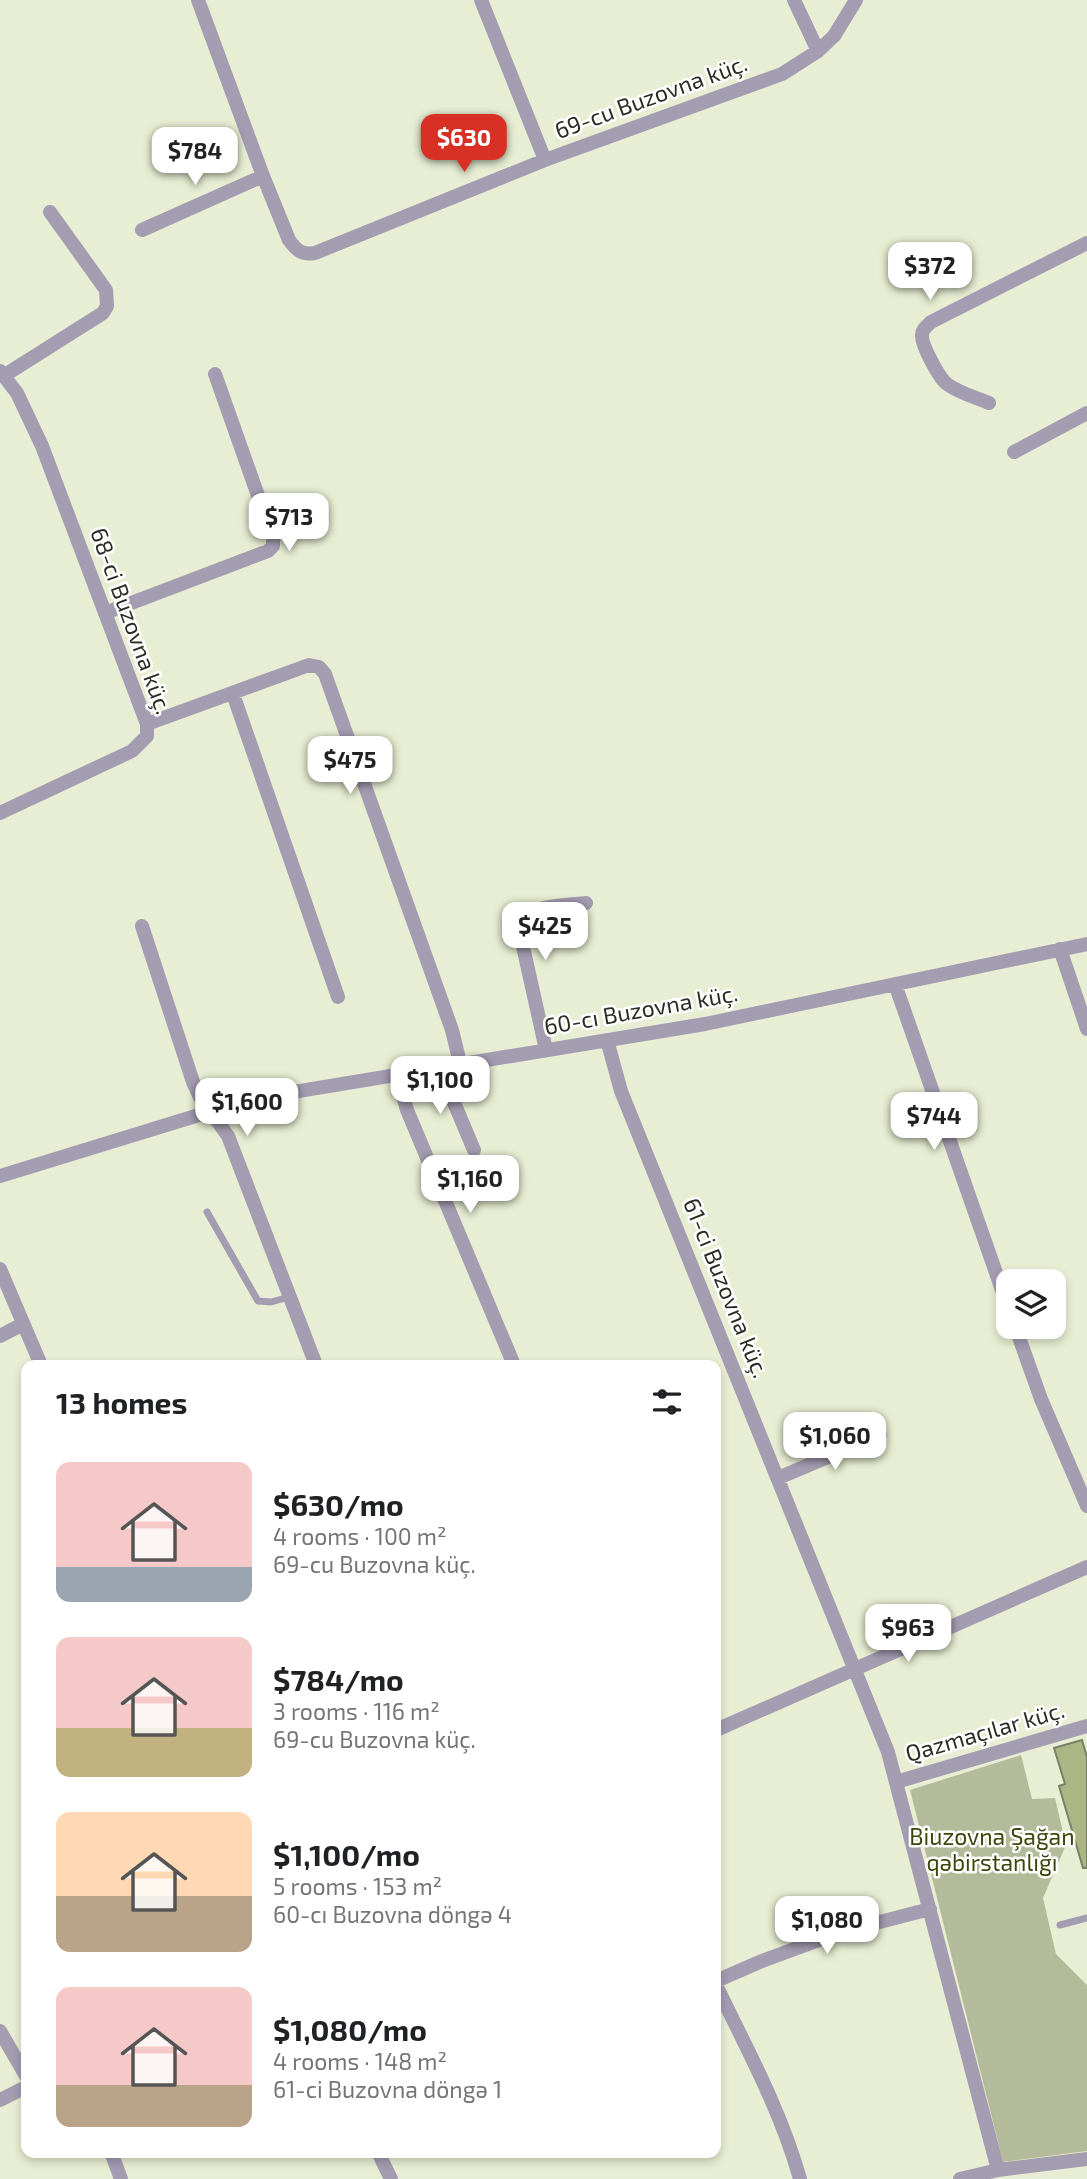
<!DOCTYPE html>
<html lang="en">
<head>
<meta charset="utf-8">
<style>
	:root { --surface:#fff; --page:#f6f6f6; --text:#202124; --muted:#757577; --accent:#d93025 }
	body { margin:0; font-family:"Exo 2",sans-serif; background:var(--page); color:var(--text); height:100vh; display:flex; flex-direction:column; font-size:26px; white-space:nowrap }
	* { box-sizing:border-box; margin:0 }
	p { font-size:23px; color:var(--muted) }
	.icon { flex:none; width:38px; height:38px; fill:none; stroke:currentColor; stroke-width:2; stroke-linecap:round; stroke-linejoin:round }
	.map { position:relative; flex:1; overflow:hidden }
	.side { position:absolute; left:21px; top:1360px; width:700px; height:798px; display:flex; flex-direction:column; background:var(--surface); border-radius:14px; box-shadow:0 4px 10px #0003 }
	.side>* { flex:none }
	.fabs { position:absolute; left:996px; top:1269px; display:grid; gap:14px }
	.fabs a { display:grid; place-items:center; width:70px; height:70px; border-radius:14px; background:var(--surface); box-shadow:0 4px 10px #0003; font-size:35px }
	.price { position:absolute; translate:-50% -60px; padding:0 16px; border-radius:14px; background:#fff; color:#222; font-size:23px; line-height:46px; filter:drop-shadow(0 2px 4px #0008) }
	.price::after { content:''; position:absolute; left:50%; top:42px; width:21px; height:16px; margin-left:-10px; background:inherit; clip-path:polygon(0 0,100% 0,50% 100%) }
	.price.active { background:var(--accent); color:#fff }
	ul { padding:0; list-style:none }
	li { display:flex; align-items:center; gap:21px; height:175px; padding:0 35px }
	li span { display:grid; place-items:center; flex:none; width:196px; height:140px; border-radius:14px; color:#555 }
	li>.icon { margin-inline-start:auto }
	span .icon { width:84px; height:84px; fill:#fffc; stroke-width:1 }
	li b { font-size:30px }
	h2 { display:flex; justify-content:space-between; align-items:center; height:84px; padding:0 35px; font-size:30px }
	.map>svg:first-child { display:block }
	.green { fill:#b4bb9a }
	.building { fill:#acb684; stroke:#7b8068; stroke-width:2 }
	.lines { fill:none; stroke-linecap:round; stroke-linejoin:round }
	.lane { stroke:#a49cb1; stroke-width:7 }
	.street { stroke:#a49cb1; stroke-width:14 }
	.labels { text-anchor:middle; stroke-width:5; stroke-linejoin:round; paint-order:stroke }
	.street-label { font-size:23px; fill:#2b2d23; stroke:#fff }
	.park-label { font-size:23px; fill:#3e460c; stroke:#fff }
</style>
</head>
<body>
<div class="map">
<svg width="1087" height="2179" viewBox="0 0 1087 2179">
	<rect width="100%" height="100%" fill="#e8eed3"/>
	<!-- green -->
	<path class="green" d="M 1021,1755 L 1032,1799 L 1055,1798 L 1066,1845 L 1043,1898 L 1056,1954 L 1087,1985 L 1087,2151 L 1003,2162 L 910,1790 Z"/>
	<!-- building -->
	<path class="building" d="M 1082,1740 L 1087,1757 L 1087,1868 L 1083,1868 L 1059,1786 L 1065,1784 L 1054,1748 Z"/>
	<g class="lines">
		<!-- lane -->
		<path class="lane" d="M 207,1212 L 258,1301 L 271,1302 L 289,1297
			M 1060,1925 L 1087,1918"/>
		<!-- street -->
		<path class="street" d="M 198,0 L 263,176 L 289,240 C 297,251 302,255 315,253 L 545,160 L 782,74 L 818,51 L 834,36 L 856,0
			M 481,0 L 545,160
			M 794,0 L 818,51
			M 142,230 L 263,176
			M 0,371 L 17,393 L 42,446 L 147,724 L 147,736 L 132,751 L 0,813
			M 5,375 L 103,313 L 107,306 L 106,290 L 50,212
			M 989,403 C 975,397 959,393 947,384 C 940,379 921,345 922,335 C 922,329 927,326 931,322 L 1087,243
			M 1014,452 L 1087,413
			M 105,613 L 268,551 L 273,546 L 273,538 L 215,374
			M 233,694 L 338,997
			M 147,724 L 309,665 L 319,667 L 325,674 L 452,1030 L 460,1063
			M 142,926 L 193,1082 L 200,1097 L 228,1136 L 316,1365
			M 1060,949 L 1087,1029
			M 895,984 L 1008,1307
			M 607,1040 L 621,1091 L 888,1752 L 998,2170
			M 546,1050 L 522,942 C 521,935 519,926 522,919 C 529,906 571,905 586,903
			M 439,1067 L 474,1150
			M 397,1074 L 407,1110 L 514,1365
			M 0,1176 L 251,1099 L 705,1024 L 1087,944
			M 0,1269 L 41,1365
			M 1015,1326 L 1041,1399 L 1087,1506
			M 0,1336 L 23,1324
			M 778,1478 L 880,1435
			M 716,1730 L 1087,1567
			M 896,1782 L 1087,1726
			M 716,1981 L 762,1961 L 841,1932 L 930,1909
			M 716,1985 C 747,2049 781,2111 800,2179
			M 0,2031 L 26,2076
			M 0,2100 L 26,2087
			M 111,2152 L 121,2179
			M 378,2152 L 391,2179
			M 960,2179 L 998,2170 L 1087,2159"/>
	</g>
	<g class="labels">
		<!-- street labels -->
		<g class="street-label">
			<text transform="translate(651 97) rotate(-20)" y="8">69-cu Buzovna küç.</text>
			<text transform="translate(131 621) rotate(70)" y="8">68-ci Buzovna küç.</text>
			<text transform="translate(641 1010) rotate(-10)" y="8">60-cı Buzovna küç.</text>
			<text transform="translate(726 1288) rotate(68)" y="8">61-ci Buzovna küç.</text>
			<text transform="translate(985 1732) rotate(-16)" y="8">Qazmaçılar küç.</text>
		</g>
		<!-- park labels -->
		<g class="park-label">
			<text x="992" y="1845">Biuzovna Şağan<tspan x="992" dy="26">qəbirstanlığı</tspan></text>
		</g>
	</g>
</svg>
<div class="fabs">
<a><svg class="icon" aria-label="layers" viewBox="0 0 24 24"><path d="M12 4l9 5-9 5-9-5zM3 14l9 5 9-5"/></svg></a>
</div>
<b class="price active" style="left:464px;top:174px">$630</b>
<b class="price" style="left:195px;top:187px">$784</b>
<b class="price" style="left:930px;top:302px">$372</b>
<b class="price" style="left:289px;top:553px">$713</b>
<b class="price" style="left:350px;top:796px">$475</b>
<b class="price" style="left:545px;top:962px">$425</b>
<b class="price" style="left:440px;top:1116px">$1,100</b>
<b class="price" style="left:247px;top:1138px">$1,600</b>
<b class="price" style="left:934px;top:1152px">$744</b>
<b class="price" style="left:470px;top:1215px">$1,160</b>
<b class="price" style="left:835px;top:1472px">$1,060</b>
<b class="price" style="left:908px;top:1664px">$963</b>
<b class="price" style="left:827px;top:1956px">$1,080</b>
<section class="side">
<h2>13 homes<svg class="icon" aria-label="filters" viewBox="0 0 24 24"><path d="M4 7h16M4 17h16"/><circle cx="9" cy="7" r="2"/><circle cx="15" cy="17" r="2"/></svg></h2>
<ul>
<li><span style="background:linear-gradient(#f6c9c9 75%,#9aa5b1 0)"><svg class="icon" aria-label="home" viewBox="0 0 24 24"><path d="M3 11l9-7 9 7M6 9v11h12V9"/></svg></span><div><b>$630/mo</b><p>4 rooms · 100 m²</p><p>69-cu Buzovna küç.</p></div></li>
<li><span style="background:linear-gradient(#f6c9c9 65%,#c2b280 0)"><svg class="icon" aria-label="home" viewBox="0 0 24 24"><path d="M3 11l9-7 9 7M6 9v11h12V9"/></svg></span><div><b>$784/mo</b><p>3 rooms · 116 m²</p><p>69-cu Buzovna küç.</p></div></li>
<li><span style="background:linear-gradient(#ffd9b3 60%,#b9a48a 0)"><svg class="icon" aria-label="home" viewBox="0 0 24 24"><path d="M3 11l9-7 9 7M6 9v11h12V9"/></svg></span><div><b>$1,100/mo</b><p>5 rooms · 153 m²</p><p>60-cı Buzovna döngə 4</p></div></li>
<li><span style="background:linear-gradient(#f6c9c9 70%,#b9a48a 0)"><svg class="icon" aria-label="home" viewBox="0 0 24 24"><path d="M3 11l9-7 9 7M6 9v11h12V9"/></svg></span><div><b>$1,080/mo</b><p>4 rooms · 148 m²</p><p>61-ci Buzovna döngə 1</p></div></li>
</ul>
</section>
</div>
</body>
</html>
